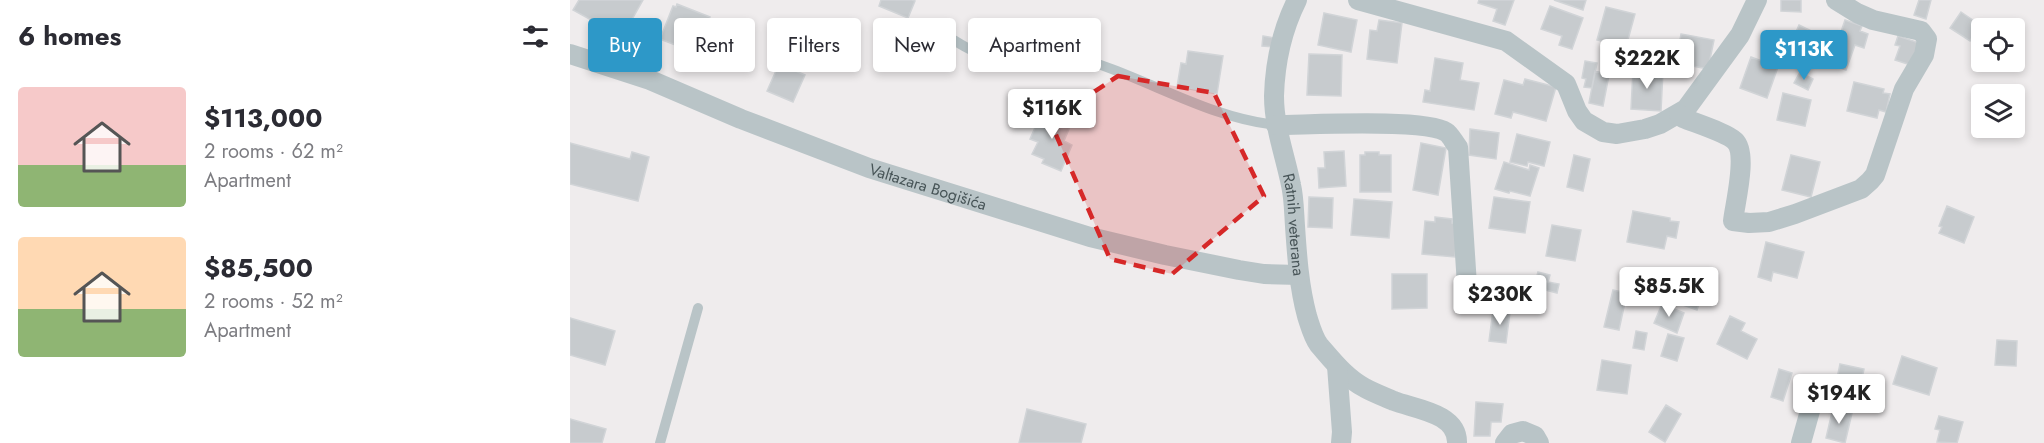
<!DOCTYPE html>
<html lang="en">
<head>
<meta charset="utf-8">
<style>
	:root { --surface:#fff; --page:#f2f2f3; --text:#2b2b33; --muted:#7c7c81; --accent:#2d98c8 }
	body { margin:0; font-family:Jost,sans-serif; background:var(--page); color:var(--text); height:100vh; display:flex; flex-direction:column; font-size:22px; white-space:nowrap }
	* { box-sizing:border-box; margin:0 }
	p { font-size:20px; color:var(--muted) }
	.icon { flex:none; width:33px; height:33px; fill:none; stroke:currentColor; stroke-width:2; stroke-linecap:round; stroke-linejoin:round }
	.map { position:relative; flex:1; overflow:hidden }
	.side { display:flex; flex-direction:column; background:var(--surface); width:570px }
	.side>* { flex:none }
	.hud { position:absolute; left:18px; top:18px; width:570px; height:54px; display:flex; gap:12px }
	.controls { position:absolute; left:1401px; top:18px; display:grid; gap:12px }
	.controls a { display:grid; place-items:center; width:54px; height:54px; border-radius:6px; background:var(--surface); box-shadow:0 3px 9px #0003; font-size:30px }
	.price { position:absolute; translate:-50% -51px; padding:0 14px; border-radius:6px; background:#fff; color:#222; font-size:20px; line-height:39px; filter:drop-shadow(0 2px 3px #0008) }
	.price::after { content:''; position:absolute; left:50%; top:36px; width:18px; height:14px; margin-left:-9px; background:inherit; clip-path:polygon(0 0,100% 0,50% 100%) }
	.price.selected { background:var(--accent); color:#fff }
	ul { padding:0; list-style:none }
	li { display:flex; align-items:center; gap:18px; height:150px; padding:0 18px }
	li span { display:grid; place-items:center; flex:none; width:168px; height:120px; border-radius:6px; color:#555 }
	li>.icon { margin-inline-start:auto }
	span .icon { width:72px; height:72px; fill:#fffc; stroke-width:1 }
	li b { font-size:26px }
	h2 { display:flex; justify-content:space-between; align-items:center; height:72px; padding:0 18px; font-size:26px }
	.chip { padding:0 21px; border-radius:6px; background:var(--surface); box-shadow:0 3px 9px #0003; font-size:21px; line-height:54px }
	.chip.selected { background:var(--accent); color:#fff }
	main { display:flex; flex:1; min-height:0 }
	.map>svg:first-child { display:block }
	.building { fill:#c7cbce; stroke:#d1d4d7; stroke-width:1.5 }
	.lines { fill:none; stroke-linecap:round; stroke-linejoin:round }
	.lane { stroke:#b9c4c7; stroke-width:10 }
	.street { stroke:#b9c4c7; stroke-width:20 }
	.marked { fill:#d62828; fill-opacity:0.2; stroke:#d62828; stroke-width:4.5; stroke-dasharray:12 8; stroke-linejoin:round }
	.labels { text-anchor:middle; stroke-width:5; stroke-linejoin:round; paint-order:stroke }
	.street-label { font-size:16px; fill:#475457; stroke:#fff }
</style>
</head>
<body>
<main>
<section class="side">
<h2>6 homes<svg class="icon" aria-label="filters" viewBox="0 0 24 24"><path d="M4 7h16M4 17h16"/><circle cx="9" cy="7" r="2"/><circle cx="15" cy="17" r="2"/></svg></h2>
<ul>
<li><span style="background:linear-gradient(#f6c9c9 65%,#8fb573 0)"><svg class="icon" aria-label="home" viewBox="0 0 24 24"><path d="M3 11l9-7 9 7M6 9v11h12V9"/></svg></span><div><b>$113,000</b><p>2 rooms · 62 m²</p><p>Apartment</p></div></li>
<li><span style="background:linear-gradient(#ffd9b3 60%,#8fb573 0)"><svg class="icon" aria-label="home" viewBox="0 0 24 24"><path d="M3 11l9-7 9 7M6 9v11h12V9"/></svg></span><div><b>$85,500</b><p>2 rooms · 52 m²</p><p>Apartment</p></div></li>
</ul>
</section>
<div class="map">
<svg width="1474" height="443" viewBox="0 0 1474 443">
	<rect width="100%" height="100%" fill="#efeced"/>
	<!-- building -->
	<path class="building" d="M 9,0 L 73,0 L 52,37 L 3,10 Z
		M 311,0 L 342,0 L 345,1 L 338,18 L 309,6 Z
		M 909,0 L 944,0 L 935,25 L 923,21 L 927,9 L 908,3 Z
		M 984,0 L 1016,0 L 1013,10 Z
		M 1211,0 L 1231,0 L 1231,12 L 1211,11 Z
		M 1349,0 L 1361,0 L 1356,19 L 1344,15 Z
		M 107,4 L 140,17 L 126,53 L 90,39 L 103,6 L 106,7 Z
		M 980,6 L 1013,18 L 1002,49 L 989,45 L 992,36 L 971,29 Z
		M 1036,7 L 1065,14 L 1056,47 L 1027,40 Z
		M 1391,12 L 1410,25 L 1400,41 L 1380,28 Z
		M 754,13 L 787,20 L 781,52 L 748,45 Z
		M 809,20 L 832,23 L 827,63 L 797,59 L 800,30 L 807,31 Z
		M 1275,20 L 1292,26 L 1290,31 L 1298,34 L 1294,48 L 1285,45 L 1276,70 L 1260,64 Z
		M 1229,25 L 1258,39 L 1247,65 L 1217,52 Z
		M 1111,34 L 1144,40 L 1138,69 L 1112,64 L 1116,46 L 1109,45 Z
		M 693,36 L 705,38 L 704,47 L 692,46 Z
		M 1328,36 L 1352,44 L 1344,66 L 1325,60 L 1330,46 L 1325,45 Z
		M 618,51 L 653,56 L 647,94 L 607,87 L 611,63 L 616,64 Z
		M 739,54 L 772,55 L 771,96 L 737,95 Z
		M 1181,57 L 1208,67 L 1197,98 L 1170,88 Z
		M 865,58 L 893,63 L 890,80 L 909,83 L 904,110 L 853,102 L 855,90 L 860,91 Z
		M 1015,61 L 1027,63 L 1022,88 L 1014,87 L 1016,79 L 1012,78 Z
		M 209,64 L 235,75 L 223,102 L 197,91 Z
		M 1063,69 L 1093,71 L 1091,111 L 1061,109 Z
		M 1025,71 L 1039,75 L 1033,106 L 1019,103 Z
		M 1230,72 L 1243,79 L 1238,90 L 1224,83 Z
		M 955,79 L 986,87 L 976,121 L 943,112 L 941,118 L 925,114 L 934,80 L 953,85 Z
		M 1284,82 L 1314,89 L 1313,93 L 1320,94 L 1316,112 L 1309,110 L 1307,118 L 1277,111 Z
		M 1213,93 L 1241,100 L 1235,126 L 1207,120 Z
		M 473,109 L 502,122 L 494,141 L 502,145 L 491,171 L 472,163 L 474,159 L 462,154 L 468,142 L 460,139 Z
		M 900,129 L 929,133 L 926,159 L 899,155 Z
		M 947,134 L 980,142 L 974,166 L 958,162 L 957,166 L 940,162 Z
		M 0,143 L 60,159 L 62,152 L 79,157 L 68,201 L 0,184 Z
		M 851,143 L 876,148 L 868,195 L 843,190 Z
		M 774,151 L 776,186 L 749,188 L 748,168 L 755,168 L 754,152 Z
		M 795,152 L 809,152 L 809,155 L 821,155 L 821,192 L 790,192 L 790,155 L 795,155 Z
		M 1004,155 L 1020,159 L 1013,191 L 997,187 Z
		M 1221,155 L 1250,162 L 1241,197 L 1212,190 Z
		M 934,162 L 959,170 L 960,165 L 969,168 L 960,196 L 940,191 L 939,193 L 925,189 Z
		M 739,197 L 763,198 L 762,228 L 738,227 Z
		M 924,197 L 960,202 L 955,233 L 919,228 Z
		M 784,199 L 822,202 L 819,238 L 781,235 Z
		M 1377,206 L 1404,217 L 1394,243 L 1369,233 L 1372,227 L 1369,226 Z
		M 1063,211 L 1100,218 L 1100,221 L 1109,222 L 1106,238 L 1097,236 L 1094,249 L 1057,242 Z
		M 865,217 L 882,219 L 882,223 L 888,224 L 885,257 L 852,254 L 855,221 L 865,222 Z
		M 982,225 L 1011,230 L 1005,261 L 976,256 Z
		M 1196,242 L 1234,252 L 1227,278 L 1203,272 L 1201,281 L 1188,277 Z
		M 1106,268 L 1137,279 L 1127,310 L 1096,299 Z
		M 968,272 L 980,275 L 978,282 L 989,284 L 987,293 L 964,287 Z
		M 822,274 L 857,274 L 857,308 L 822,309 Z
		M 1043,290 L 1057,293 L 1049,330 L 1034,327 Z
		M 1092,304 L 1114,313 L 1107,333 L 1084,323 Z
		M 923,310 L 940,312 L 936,343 L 919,341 Z
		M 1160,316 L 1175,323 L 1171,331 L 1187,339 L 1177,359 L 1147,344 Z
		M 0,318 L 45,331 L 35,365 L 0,355 Z
		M 1066,331 L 1077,333 L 1074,350 L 1063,348 Z
		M 1098,334 L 1114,338 L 1107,361 L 1091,356 Z
		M 1427,340 L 1447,341 L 1446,366 L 1425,365 Z
		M 1332,356 L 1367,368 L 1359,395 L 1323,384 Z
		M 1032,360 L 1061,365 L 1057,394 L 1027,390 Z
		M 1270,364 L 1294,369 L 1288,398 L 1264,393 Z
		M 1209,369 L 1222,373 L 1213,401 L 1201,397 Z
		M 906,402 L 933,404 L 931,422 L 921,422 L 920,436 L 904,436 Z
		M 1096,405 L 1111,414 L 1095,442 L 1079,432 Z
		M 1263,408 L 1282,413 L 1275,443 L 1256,438 Z
		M 457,409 L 516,424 L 511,443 L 449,443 Z
		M 1369,416 L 1393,422 L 1387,443 L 1367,442 L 1370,430 L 1365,429 Z
		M 0,419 L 36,429 L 32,443 L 0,443 Z"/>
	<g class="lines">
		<!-- lane -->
		<path class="lane" d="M 371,32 C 387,42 405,55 424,57 C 449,60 473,50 497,55 C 569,72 632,117 706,125
			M 90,443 L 128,308"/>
		<!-- street -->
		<g class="street">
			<path id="s1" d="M 727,0 C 712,30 705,62 704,96 C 704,127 715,155 721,185 C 724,198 724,212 725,226 C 727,256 729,286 737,316 C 740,325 743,337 749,345 C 763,361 776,378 795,388 C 804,393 815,397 824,401 C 845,409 888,413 887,443"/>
			<path d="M 788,0 L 936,41 L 996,84 L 1007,111 L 1014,121 L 1033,132 L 1047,134 L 1075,129 L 1090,124 L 1116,109 L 1170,35 L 1187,0"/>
			<path id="s2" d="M 0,54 L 80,80 L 171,119 L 299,168 L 520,237 L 595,255 L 669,270 L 694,274 L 729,275"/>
			<path d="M 1109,114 L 1113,118 C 1125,123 1157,133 1165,141 C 1178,154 1165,203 1163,221 L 1179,223 L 1199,222 L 1225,214 L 1291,189 L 1300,181 L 1305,175 L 1334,89 L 1354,55 L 1357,39 L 1351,31 L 1303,20 L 1287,13 L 1266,0"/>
			<path d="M 706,125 C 737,125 855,118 876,132 C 881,135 884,143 888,147 L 897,285"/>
			<path d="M 767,366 L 772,432 L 771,443"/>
			<path d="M 935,443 L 942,434 L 953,431 L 965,436 L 969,443"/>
			<path d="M 1231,443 L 1245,393"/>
		</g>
	</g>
	<!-- marked area -->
	<path class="marked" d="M 548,76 L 644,93 L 694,196 L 602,274 L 540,259 L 480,121 Z"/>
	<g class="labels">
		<!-- street labels -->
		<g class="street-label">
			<text dy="6" stroke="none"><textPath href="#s2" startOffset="382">Valtazara Bogišića</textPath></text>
			<text dy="6" stroke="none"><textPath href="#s1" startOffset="230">Ratnih veterana</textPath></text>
		</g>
	</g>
</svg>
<div class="controls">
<a><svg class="icon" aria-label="locate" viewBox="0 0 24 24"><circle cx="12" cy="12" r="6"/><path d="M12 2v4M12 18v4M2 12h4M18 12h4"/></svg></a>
<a><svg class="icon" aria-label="layers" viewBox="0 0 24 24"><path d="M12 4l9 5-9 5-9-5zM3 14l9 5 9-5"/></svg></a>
</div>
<b class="price selected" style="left:1234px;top:81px">$113K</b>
<b class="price" style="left:1077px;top:90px">$222K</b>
<b class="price" style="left:482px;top:140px">$116K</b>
<b class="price" style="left:1099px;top:318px">$85.5K</b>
<b class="price" style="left:930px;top:326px">$230K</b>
<b class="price" style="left:1269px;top:425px">$194K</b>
<div class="hud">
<a class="chip selected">Buy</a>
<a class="chip">Rent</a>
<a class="chip">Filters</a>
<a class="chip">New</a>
<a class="chip">Apartment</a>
</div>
</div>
</main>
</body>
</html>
